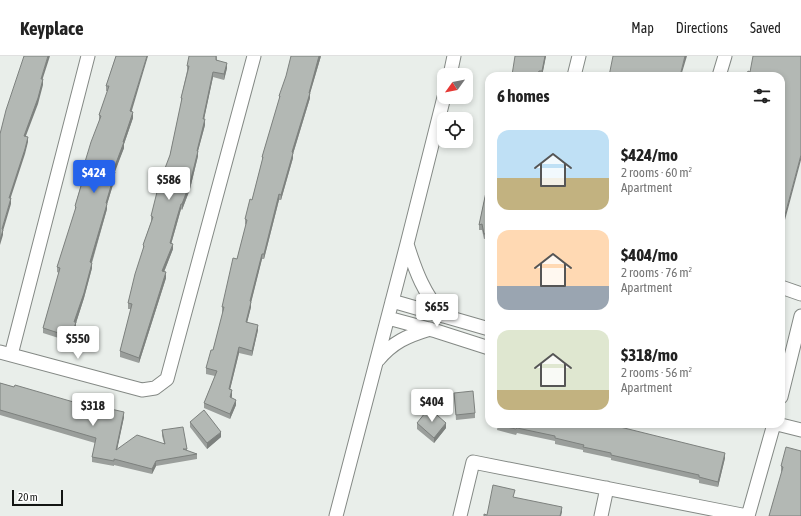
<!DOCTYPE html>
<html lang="en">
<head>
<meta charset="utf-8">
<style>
	:root { --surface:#fff; --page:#f2f2f2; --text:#222; --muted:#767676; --line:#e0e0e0; --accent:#2563eb }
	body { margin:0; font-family:"Asap Condensed",sans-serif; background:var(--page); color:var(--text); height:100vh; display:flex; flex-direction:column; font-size:15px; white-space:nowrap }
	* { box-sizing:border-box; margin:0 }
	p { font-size:13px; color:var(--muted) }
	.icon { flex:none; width:22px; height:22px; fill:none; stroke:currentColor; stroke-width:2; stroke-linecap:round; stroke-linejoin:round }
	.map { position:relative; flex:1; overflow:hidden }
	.side { position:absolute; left:485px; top:16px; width:300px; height:356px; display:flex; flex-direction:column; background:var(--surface); border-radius:12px; box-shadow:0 2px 6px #0003 }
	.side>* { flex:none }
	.needle { width:26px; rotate:237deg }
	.fabs { position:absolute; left:437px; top:12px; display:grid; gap:8px }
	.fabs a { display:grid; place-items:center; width:36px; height:36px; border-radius:8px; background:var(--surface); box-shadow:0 2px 6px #0003; font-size:20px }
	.scale { position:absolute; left:12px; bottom:10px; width:51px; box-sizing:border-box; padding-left:4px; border:2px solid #131513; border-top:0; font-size:11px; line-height:14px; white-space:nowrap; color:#131513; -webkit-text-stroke:3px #fff; paint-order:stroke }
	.price { position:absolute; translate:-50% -34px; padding:0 9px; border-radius:4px; background:#fff; color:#222; font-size:13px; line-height:26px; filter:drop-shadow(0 1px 2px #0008) }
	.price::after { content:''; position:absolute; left:50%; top:24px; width:12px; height:9px; margin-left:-6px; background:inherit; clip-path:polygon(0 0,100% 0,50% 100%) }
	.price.current { background:var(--accent); color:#fff }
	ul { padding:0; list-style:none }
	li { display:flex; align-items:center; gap:12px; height:100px; padding:0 12px }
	li span { display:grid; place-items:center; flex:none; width:112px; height:80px; border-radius:12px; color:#555 }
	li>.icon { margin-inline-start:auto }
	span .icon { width:48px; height:48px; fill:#fffc; stroke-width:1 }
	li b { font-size:17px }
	h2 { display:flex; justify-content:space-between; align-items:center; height:48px; padding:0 12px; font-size:17px }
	header { display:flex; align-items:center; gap:24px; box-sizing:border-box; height:56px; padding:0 20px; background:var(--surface); border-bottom:1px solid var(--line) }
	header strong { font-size:19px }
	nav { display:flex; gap:22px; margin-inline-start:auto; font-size:14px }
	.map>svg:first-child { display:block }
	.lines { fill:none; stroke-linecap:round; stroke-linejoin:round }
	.minor-casing { stroke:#848985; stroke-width:15 }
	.minor { stroke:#fff; stroke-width:13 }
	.wall { fill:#9a9e9b }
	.shaded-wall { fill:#7d817e }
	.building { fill:#b3b8b4; stroke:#7d817e }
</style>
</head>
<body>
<header>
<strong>Keyplace</strong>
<nav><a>Map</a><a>Directions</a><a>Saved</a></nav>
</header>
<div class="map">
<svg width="801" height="460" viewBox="0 0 801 460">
	<rect width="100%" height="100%" fill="#e9eeea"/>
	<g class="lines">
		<!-- minor casing -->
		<g class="minor-casing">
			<path id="minor" d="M 450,19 L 454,0
				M 574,20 L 579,0
				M 719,20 L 725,0
				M 407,188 C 416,217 424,237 443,260
				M 781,231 L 801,238
				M 392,245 L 489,273
				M 388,262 L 436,275 L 489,292
				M 0,296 L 142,334 L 155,332 L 167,323 L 254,0
				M 11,299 L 88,0
				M 378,304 C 393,286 407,280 430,273
				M 781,341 L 801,260
				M 777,368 L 801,374
				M 336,460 L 407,188 L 444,41
				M 460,460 L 473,406 L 747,460
				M 601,460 L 607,432
				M 748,460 L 774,368"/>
		</g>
		<!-- minor -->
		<use href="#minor" class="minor"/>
	</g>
	<!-- wall -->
	<path class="wall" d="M 116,0 L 133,62 L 124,88 L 124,92 L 114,116 L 115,122 L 107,148 L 107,153 L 92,207 L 92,212 L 84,242 L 76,267 L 76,272 L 71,286 L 43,277 L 43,272 L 59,217 L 57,216 L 57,211 L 75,156 L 75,150 L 82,125 L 81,125 L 81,119 L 100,65 L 99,65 L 99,59 L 108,35 L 106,35 L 106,30 Z
		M 217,0 L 217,4 L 227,12 L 224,24 L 213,21 L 204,63 L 205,69 L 198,95 L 198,100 L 190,133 L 182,154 L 181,153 L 176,171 L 171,188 L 173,193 L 164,216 L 166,222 L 139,307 L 120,301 L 120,295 L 131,253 L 128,253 L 128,247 L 143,194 L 143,189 L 151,166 L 151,160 L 170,99 L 181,48 L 181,42 L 187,15 L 187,10 Z
		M 321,0 L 310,37 L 310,42 L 293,98 L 293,102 L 281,144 L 279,144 L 264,203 L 262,203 L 251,246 L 251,251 L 247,266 L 258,274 L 252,300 L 239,297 L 230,333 L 232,340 L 231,342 L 236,349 L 230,363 L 204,352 L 204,347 L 215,320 L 206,318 L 206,312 L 213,294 L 223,257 L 222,256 L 222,251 L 237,203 L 246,169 L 245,168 L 245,163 L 252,144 L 262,105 L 262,101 L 279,45 L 279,40 Z
		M 546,0 L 542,20 L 507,20 L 512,19 Z
		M 489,122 L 489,182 L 484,183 L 482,174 L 479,174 L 479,169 Z
		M 0,327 L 14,331 L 124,361 L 117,393 L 164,387 L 162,380 L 162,374 L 187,393 L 187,395 L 197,398 L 197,403 L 156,410 L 152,418 L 114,409 L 114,410 L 92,406 L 92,401 L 95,387 L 0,359 Z
		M 454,337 L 475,357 L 475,362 L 456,364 Z
		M 190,366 L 221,381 L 207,393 L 190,371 Z
		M 417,367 L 446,372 L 434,387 L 417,373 Z
		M 498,368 L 725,402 L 718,431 L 699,427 L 699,424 L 611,404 L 611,402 L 583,396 L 583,394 L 555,388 L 555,385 L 517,377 L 516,379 L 497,374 Z
		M 801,395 L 781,416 L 781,410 Z"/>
	<!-- shaded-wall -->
	<path class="shaded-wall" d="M 48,0 L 50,0 L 41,28 L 41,23 Z
		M 147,0 L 148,0 L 130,61 L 130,55 Z
		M 319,0 L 321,0 L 309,41 L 310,37 L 310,42 L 293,98 L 293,102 L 281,144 L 281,139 L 292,96 Z
		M 545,0 L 546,0 L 542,20 L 542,15 Z
		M 685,0 L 687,0 L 681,20 L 680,20 Z
		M 227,7 L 227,12 L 224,24 L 224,18 Z
		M 213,16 L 213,21 L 203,68 L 203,63 Z
		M 43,23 L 43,29 L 38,48 L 24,85 L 24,80 Z
		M 133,56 L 133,62 L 124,88 L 124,92 L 113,121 L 113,115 Z
		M 205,63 L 205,69 L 198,95 L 198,100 L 190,133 L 182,154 L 182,148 L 197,95 Z
		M 28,81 L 28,86 L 25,98 L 9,147 L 9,142 Z
		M 801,99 L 801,104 L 781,179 L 781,174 Z
		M 115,116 L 115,122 L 106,152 L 106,147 Z
		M 279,138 L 279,144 L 264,203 L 264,198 Z
		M 11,142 L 11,148 L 3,175 L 3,179 L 0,189 L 0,184 L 2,173 Z
		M 107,148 L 107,153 L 90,212 L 90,206 Z
		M 181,148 L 181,153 L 170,192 L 170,187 Z
		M 173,188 L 173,193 L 162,221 L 162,215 Z
		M 262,198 L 262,203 L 250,251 L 250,245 Z
		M 92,207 L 92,212 L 84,242 L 76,267 L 76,272 L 71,286 L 71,281 L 74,266 Z
		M 166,216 L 166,222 L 139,307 L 139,302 Z
		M 251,246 L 251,251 L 246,271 L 246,266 Z
		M 258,269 L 258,274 L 252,300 L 252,295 Z
		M 239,291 L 239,297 L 229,338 L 229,333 Z
		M 232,334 L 232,340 L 230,346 L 230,341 Z
		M 236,344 L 236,349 L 230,363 L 230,358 Z
		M 124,356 L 124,361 L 116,399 L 116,394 Z
		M 446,367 L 446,372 L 434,387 L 434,382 Z
		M 221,376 L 221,381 L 207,393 L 207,387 Z
		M 725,397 L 725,402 L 718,431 L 718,426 Z
		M 156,405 L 156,410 L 152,418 L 152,413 Z
		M 562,451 L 562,456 L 561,460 L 560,460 Z"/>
	<!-- building -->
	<path class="building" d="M 24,0 L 48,0 L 41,23 L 43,23 L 38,42 L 24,80 L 28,81 L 25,93 L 9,142 L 11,142 L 2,173 L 3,174 L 0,184 L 0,78 L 6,54 Z
		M 116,0 L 147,0 L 130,55 L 133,56 L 123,86 L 124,86 L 113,115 L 115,116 L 106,147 L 107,148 L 90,206 L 92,207 L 84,237 L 74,266 L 76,266 L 71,281 L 43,272 L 60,212 L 57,211 L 76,151 L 75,150 L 84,120 L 81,119 L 91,86 L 101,60 L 99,59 L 109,30 L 106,30 Z
		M 189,0 L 216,0 L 216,4 L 227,7 L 224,18 L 213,16 L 203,63 L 205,63 L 197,95 L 198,95 L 190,127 L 182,148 L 181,148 L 176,165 L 170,187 L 173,188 L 162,215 L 166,216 L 139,302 L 120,295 L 132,248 L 128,247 L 135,218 L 144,190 L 143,189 L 153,161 L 151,160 L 159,128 L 170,99 L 182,42 L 181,42 L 189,10 L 187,10 Z
		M 291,0 L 319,0 L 309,37 L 310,37 L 292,96 L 293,97 L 281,139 L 279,138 L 264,198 L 262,198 L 250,245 L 251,246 L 246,266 L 258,269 L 252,295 L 239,291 L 229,333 L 232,334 L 230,341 L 236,344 L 230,358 L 204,347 L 217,315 L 206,312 L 211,294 L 213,294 L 224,251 L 222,251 L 233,202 L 237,203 L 247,164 L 245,163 L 250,143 L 252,144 L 263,101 L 262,101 L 280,40 L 279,40 L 286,20 Z
		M 515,0 L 545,0 L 542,15 L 539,15 L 537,20 L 507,20 L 507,18 L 512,19 Z
		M 613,0 L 685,0 L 680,20 L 609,20 Z
		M 753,0 L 801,0 L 801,99 L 781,174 L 781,20 L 746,20 L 748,15 L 750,16 Z
		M 489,122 L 489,177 L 484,178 L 482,168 L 479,169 Z
		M 0,327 L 14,331 L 15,329 L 101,354 L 102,351 L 124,356 L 116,394 L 137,379 L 165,388 L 162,374 L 183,371 L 187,393 L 183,393 L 197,398 L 156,405 L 152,413 L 114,403 L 114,405 L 92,401 L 96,382 L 0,354 Z
		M 473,335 L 475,357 L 456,359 L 454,337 Z
		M 429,352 L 446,367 L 434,382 L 417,367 Z
		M 204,354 L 221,376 L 207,387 L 190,366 Z
		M 498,368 L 608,368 L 725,397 L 718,426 L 699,421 L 699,419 L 611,399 L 611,397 L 583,391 L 584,389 L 555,382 L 555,380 L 517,372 L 516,373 L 497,369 Z
		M 786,391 L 801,395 L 801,460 L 769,460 L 783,411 L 781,410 Z
		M 493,429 L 515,434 L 513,441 L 562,451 L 560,460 L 484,460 L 484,458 L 487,459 Z"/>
</svg>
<div class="fabs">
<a><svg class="needle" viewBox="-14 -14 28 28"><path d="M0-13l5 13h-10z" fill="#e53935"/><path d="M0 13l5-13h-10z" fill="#767676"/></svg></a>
<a><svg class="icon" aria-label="locate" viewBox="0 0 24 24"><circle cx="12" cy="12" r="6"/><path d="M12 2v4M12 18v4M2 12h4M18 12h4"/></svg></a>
</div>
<div class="scale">20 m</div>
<b class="price current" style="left:94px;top:138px">$424</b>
<b class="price" style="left:169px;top:145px">$586</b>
<b class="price" style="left:437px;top:272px">$655</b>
<b class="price" style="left:78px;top:304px">$550</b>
<b class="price" style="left:432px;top:367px">$404</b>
<b class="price" style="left:93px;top:371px">$318</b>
<section class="side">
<h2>6 homes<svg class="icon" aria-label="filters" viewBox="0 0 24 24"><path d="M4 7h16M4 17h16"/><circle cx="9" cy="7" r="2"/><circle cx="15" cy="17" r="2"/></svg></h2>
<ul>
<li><span style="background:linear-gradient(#bfe0f5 60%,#c2b280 0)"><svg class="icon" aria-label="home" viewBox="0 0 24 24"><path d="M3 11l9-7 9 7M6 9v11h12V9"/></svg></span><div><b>$424/mo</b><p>2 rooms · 60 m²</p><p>Apartment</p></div></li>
<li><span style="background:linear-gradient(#ffd9b3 70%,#9aa5b1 0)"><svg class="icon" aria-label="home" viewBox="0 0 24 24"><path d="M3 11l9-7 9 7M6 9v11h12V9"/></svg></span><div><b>$404/mo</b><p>2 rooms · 76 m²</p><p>Apartment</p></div></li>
<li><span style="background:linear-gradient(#dfe7d0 75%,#c2b280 0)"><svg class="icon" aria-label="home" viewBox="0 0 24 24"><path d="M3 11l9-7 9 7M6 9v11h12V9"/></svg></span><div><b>$318/mo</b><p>2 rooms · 56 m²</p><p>Apartment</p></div></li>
</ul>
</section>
</div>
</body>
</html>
